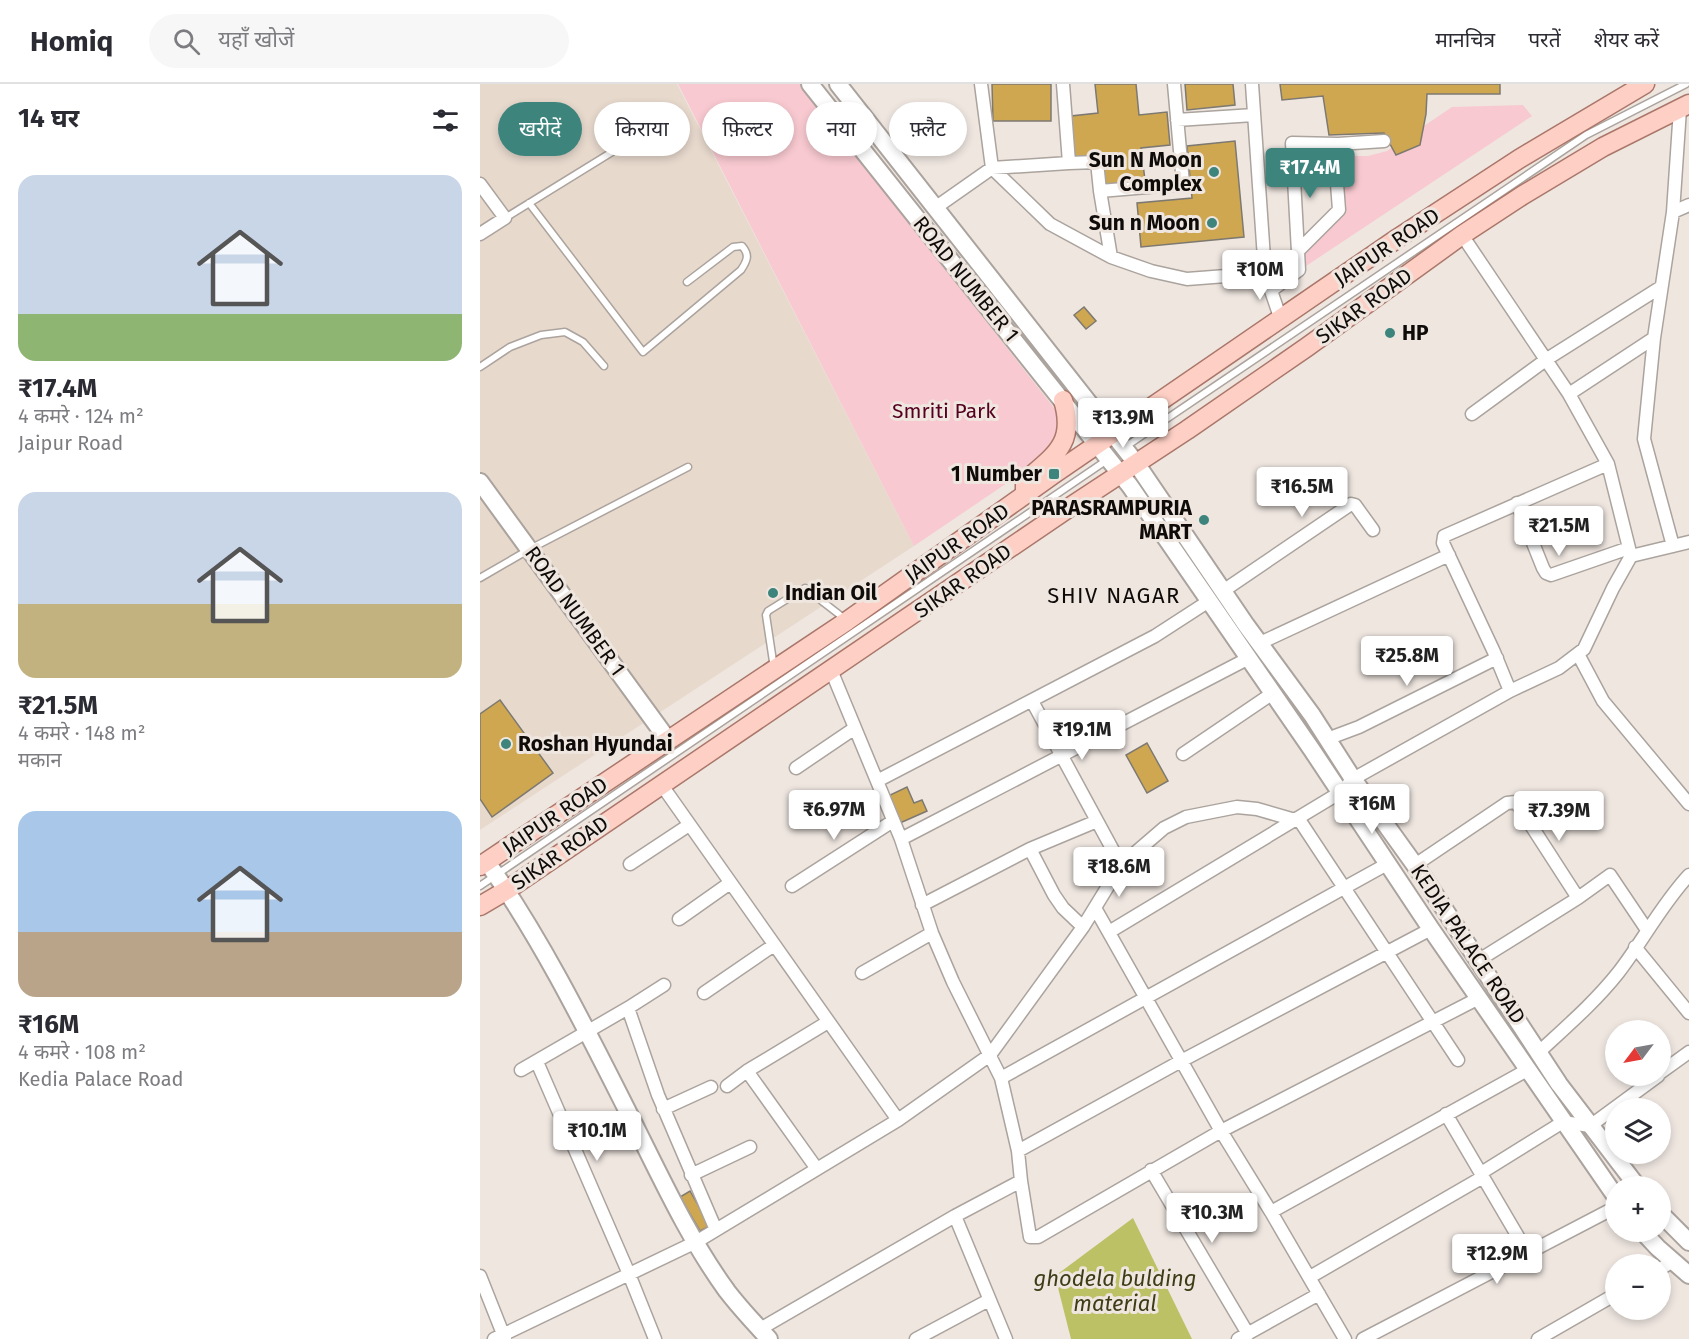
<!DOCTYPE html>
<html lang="hi">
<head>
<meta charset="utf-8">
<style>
	:root { --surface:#fff; --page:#f7f7f7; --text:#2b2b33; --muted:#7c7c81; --line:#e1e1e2; --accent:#3d847d }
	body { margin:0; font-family:"Fira Sans","Noto Sans Devanagari",sans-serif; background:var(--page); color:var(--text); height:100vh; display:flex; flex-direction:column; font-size:22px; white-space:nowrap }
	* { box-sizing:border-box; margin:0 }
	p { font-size:20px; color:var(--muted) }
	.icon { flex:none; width:33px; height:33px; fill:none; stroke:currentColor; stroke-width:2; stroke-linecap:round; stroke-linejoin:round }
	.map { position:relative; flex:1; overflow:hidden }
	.drawer { display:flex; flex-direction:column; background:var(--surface); width:480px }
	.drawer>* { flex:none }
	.hud { position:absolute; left:18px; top:18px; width:570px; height:54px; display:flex; gap:12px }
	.needle { width:39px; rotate:238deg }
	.tools { position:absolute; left:1125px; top:936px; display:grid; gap:12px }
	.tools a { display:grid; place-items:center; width:66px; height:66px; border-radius:50%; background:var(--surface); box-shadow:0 3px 9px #0003; font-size:30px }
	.price { position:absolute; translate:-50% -51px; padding:0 14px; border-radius:6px; background:#fff; color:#222; font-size:20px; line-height:39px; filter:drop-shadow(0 2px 3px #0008) }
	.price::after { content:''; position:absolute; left:50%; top:36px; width:18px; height:14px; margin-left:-9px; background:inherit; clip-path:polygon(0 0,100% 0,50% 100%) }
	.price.current { background:var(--accent); color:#fff }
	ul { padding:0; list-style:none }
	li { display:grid; align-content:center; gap:12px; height:318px; padding:0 18px }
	li span { display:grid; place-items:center; height:186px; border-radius:18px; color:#555 }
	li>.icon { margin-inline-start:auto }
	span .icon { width:108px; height:108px; fill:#fffc; stroke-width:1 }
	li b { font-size:26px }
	h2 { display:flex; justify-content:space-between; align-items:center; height:72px; padding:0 18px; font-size:26px }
	.chip { padding:0 21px; border-radius:27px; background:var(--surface); box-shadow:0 3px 9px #0003; font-size:21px; line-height:54px }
	.chip.current { background:var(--accent); color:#fff }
	header { display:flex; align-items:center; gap:36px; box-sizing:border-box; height:84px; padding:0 30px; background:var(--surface); border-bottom:2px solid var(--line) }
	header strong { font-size:28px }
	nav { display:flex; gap:33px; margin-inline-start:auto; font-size:21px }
	.search { width:420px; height:54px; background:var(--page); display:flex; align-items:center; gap:15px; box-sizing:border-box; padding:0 21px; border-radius:33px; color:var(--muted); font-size:22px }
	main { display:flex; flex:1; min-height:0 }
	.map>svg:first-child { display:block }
	.built { fill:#e8d9cd }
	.green { fill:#f8c9d0 }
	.water { fill:#bdc166 }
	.building { fill:#cea750; stroke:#7d7971; stroke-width:1.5 }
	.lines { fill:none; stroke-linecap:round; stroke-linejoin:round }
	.lane-casing { stroke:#aba39d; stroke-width:9 }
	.street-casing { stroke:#aba39d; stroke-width:15 }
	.secondary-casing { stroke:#aba39d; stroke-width:20 }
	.primary-casing { stroke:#aa776a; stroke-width:21 }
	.lane { stroke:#fff; stroke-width:6 }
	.street { stroke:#fff; stroke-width:12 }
	.secondary { stroke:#fff; stroke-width:16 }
	.primary { stroke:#fed0c5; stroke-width:18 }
	.poi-dot { fill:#3d847d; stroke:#efe6e0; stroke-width:2 }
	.labels { text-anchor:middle; stroke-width:6; stroke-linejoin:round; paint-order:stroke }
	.poi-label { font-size:21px; font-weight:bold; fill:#0e0b09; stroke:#efe6e0; text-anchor:end }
	.street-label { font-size:21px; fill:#0e0b09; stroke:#efe6e0 }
	.park-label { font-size:21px; fill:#55001f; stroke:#efe6e0 }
	.neighbourhood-label { font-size:22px; letter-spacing:1.5px; fill:#0e0b09; stroke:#efe6e0 }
	.water-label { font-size:22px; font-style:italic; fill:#3c3d17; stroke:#efe6e0 }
</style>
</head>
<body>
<header>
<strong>Homiq</strong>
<div class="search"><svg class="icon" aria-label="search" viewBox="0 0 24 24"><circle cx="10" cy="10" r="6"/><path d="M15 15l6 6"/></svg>यहाँ खोजें</div>
<nav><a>मानचित्र</a><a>परतें</a><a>शेयर करें</a></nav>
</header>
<main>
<section class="drawer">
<h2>14 घर<svg class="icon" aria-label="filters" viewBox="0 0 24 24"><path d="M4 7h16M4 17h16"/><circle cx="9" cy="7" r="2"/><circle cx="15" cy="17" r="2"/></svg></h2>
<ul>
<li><span style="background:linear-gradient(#c9d6e8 75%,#8fb573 0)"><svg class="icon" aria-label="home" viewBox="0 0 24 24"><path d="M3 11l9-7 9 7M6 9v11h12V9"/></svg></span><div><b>₹17.4M</b><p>4 कमरे · 124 m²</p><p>Jaipur Road</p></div></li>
<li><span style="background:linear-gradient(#c9d6e8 60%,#c2b280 0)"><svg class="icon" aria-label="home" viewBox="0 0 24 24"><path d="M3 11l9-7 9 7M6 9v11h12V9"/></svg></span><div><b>₹21.5M</b><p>4 कमरे · 148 m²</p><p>मकान</p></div></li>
<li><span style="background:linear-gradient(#a9c7e8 65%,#b9a48a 0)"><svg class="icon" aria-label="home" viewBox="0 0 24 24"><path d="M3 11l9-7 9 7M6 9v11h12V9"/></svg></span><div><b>₹16M</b><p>4 कमरे · 108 m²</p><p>Kedia Palace Road</p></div></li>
</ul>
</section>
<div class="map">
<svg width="1209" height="1255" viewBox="0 0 1209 1255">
	<rect width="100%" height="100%" fill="#efe6e0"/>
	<!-- built -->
	<path class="built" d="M 0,0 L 197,0 L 434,462 L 0,746 Z"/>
	<!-- green -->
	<path class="green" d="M 198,0 L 320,0 L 585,338 L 564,374 L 434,462 Z
		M 1043,21 L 1052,32 L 826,182 L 824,172 L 863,127 L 859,72 L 888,72 L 907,67 L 972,23 Z"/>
	<!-- water -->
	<path class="water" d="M 653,1134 L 712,1255 L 591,1255 L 575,1192 Z"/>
	<!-- building -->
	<path class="building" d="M 512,0 L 571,0 L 571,37 L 513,37 Z
		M 615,0 L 656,0 L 659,31 L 687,28 L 690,61 L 661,64 L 665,96 L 621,101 L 618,72 L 595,74 L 591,32 L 618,29 Z
		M 705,0 L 753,0 L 755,21 L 707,26 Z
		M 800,0 L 1020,0 L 1020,10 L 947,10 L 946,30 L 940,61 L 916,71 L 904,49 L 849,51 L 843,12 L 802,16 Z
		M 755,57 L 764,153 L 661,163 L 657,119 L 712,114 L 707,62 Z
		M 604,223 L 616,237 L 606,245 L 594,231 Z
		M 20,616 L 73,689 L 12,733 L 0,715 L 0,630 Z
		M 667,659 L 688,697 L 667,709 L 646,671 Z
		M 427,703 L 434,719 L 442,716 L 447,727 L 420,739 L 408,712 Z
		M 210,1107 L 230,1142 L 220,1147 L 200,1113 Z"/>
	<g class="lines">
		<!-- lane casing -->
		<g class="lane-casing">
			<path id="lane" d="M 49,119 L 163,268 L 261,186 C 267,177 270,171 262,162 L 253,163 L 207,198
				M 25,134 L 171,44
				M 0,283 L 30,263 L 61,251 L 85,248 L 103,258 L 124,282
				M 645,363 L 1106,51 L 1206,0
				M 0,494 L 50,465 L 208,383
				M 294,584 L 286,531 L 288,527 L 325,504 L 365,535
				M 0,802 L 627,376"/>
		</g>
		<!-- street casing -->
		<g class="street-casing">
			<path id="street" d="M 501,0 L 512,84 L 570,140 L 631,173 L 671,187 L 707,195 L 785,189 L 772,0
				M 583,0 L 589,79 L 617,78 L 620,107 L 631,173
				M 697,36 L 774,31
				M 0,100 L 25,134 L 0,150
				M 620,107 L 703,100 L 694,0
				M 455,124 L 512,84 L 589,79
				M 1193,128 L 1209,121
				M 818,167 L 859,126 L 854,60
				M 785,189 L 801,236
				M 792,206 L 819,186 L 812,59 L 858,60 L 904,57
				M 1089,310 L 1174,254
				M 992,330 L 1067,275 L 1181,203
				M 1037,419 L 1063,484 L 1066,489 L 1071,491 L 1149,464
				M 1193,462 L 1164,355 L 1174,254 L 1193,128 L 1200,25
				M 1151,472 L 1209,458
				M 743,507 L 871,420 L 875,421 L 893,446
				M 780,559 L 969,471
				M 1098,570 L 1123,617 L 1209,720
				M 351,586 L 421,755 L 452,849 L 473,898 L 521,994 L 538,1067 L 541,1097 L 550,1153 L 558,1153 L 741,1047 L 999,914
				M 1030,607 L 1014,568 L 963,459 L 964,452 L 1128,380
				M 552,617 L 641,781
				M 847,655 L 879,643 L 1017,574
				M 703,670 L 793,609
				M 316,684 L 375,644
				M 397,697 L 675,552 L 729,517
				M 181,700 L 418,1036
				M 818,734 L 978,976
				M 421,755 L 769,574
				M 550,765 L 574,811 L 583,824 L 603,843
				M 150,780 L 209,741
				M 935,781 L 1027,719 L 1036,718 L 1098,814
				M 312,802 L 413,737
				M 442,821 L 550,765 L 617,737
				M 615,824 L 741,1047 L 791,1128 L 865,1255
				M 199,835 L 250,799
				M 629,848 L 861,708 L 873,695 L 1030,607 L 1079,584 L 1104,565 L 1133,504 L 1151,472 L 1128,380 L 1089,310 L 982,151
				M 1155,863 L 1209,929
				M 999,876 L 1098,814 L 1130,791 L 1167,846
				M 382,889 L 452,849
				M 224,909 L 294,861
				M 148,924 L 184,901
				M 1059,968 C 1086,943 1115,918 1138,889 C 1163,857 1181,821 1209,791
				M 57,978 L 149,1190 L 175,1255
				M 41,986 L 148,924 L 178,1011 L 236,1146
				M 1180,989 L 1209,968
				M 521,994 L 909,779
				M 247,1002 L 267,987
				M 183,1025 L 231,1003
				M 966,1030 L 1047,1168
				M 538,1067 L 703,976 L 951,845
				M 337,1085 L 267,987 L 348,938
				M 671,1086 L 768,1250
				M 1001,1089 L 1083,1038 L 1110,1042 L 1178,992
				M 211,1091 L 270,1063
				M 791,1128 L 1047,986
				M 475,1132 L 526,1255
				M 1180,1185 L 1193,1177
				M 0,1192 L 25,1255
				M 830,1193 L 1003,1093
				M 280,1245 L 475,1132 L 541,1097
				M 14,1255 L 216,1158 L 418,1036 L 510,971 L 603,843 L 641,781 L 684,744 L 706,733 L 757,723 L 777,725 L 815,736
				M 436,1255 L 509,1216
				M 758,1255 L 839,1210
				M 883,1255 L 1136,1123
				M 1058,1255 L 1136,1210"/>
		</g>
		<!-- secondary casing -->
		<g class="secondary-casing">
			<path id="secondary" d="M 330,0 L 650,402 L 832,666 L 951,845 L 1136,1113
				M 358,0 L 656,379 L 766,541 L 832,631 L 873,695 L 942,791 L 1079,1000 L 1157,1102
				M 0,398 L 188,656
				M 7,778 C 62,856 105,943 148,1028 C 179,1089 207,1152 247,1207 C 260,1224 275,1240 289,1255
				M 1180,1129 L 1209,1158
				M 1163,1148 L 1178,1164 L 1209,1191"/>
		</g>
		<!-- primary casing -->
		<g class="primary-casing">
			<path id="primary" d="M 545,409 L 545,397 C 575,371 596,359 583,316
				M 0,782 L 367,537 L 574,390 L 918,154 L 1039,75 L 1165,0
				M 0,822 L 27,806 L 593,421 L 707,346 L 827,263 L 982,151 L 1043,111 L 1123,63 L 1209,20"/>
		</g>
		<!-- lane -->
		<use href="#lane" class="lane"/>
		<!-- street -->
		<use href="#street" class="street"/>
		<!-- secondary -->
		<use href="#secondary" class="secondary"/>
		<!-- primary -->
		<use href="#primary" class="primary"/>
	</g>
	<!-- markers -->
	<g class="poi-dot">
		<circle cx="734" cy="88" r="6"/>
		<circle cx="732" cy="139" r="6"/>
		<circle cx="910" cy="249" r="6"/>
		<rect x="568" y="384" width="12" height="12" rx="3"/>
		<circle cx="724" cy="436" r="6"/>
		<circle cx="293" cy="509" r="6"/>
		<circle cx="26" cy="660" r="6"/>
	</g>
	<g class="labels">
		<!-- poi labels -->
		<g class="poi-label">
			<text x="722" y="83">Sun N Moon<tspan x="722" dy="24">Complex</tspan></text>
			<text x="720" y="146">Sun n Moon</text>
			<text x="922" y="256" text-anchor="start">HP</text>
			<text x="562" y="397">1 Number</text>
			<text x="712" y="431">PARASRAMPURIA<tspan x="712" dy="24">MART</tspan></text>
			<text x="305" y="516" text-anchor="start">Indian Oil</text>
			<text x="38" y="667" text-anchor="start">Roshan Hyundai</text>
		</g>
		<!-- street labels -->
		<g class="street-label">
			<text transform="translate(907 163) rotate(-34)" y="7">JAIPUR ROAD</text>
			<text transform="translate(486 195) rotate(51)" y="7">ROAD NUMBER 1</text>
			<text transform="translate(884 222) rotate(-36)" y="7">SIKAR ROAD</text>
			<text transform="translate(477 459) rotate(-35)" y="7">JAIPUR ROAD</text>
			<text transform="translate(483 497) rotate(-35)" y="7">SIKAR ROAD</text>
			<text transform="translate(95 527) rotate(54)" y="7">ROAD NUMBER 1</text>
			<text transform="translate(75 732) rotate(-34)" y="7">JAIPUR ROAD</text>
			<text transform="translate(80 769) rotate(-35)" y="7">SIKAR ROAD</text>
			<text transform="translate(988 860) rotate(56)" y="7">KEDIA PALACE ROAD</text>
		</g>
		<!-- park labels -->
		<g class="park-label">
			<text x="464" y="334">Smriti Park</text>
		</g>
		<!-- neighbourhood labels -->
		<g class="neighbourhood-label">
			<text x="634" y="519">SHIV NAGAR</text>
		</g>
		<!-- water labels -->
		<g class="water-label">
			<text x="635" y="1202">ghodela bulding<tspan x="635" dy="25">material</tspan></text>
		</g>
	</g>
</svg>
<div class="tools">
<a><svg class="needle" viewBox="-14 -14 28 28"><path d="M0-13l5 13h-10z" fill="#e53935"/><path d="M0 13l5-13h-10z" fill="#7c7c81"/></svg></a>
<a><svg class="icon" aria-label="layers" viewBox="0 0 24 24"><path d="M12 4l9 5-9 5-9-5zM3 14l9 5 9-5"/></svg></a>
<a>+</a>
<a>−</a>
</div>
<b class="price current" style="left:830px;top:115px">₹17.4M</b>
<b class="price" style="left:780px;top:217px">₹10M</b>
<b class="price" style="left:643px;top:365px">₹13.9M</b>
<b class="price" style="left:822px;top:434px">₹16.5M</b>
<b class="price" style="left:1079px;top:473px">₹21.5M</b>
<b class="price" style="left:927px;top:603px">₹25.8M</b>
<b class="price" style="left:602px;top:677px">₹19.1M</b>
<b class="price" style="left:892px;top:751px">₹16M</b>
<b class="price" style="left:354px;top:757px">₹6.97M</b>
<b class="price" style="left:1079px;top:758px">₹7.39M</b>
<b class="price" style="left:639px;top:814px">₹18.6M</b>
<b class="price" style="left:117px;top:1078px">₹10.1M</b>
<b class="price" style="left:732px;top:1160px">₹10.3M</b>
<b class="price" style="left:1017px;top:1201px">₹12.9M</b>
<div class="hud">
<a class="chip current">खरीदें</a>
<a class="chip">किराया</a>
<a class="chip">फ़िल्टर</a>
<a class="chip">नया</a>
<a class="chip">फ़्लैट</a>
</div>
</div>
</main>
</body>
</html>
